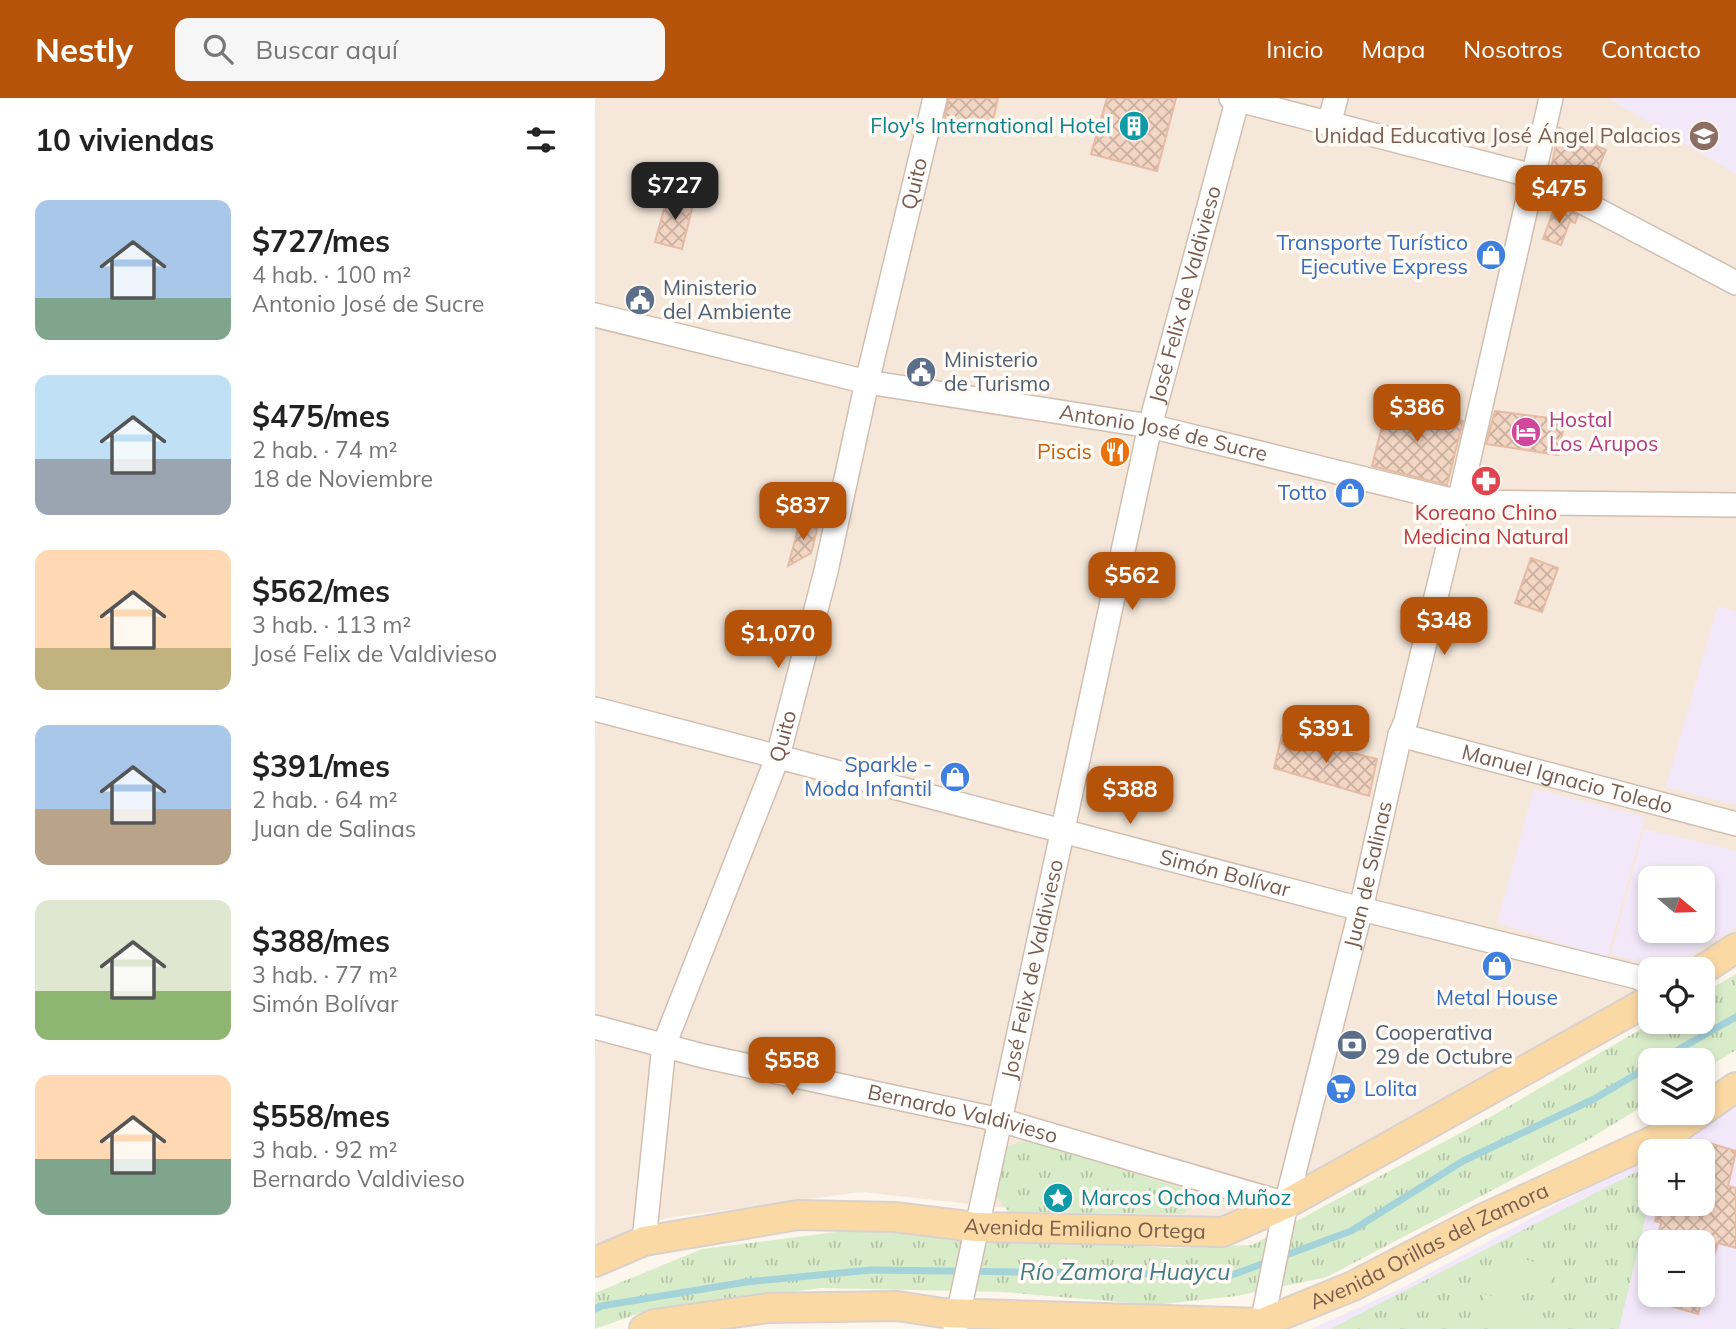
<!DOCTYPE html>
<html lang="es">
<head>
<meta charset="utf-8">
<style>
	:root { --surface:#fff; --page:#f6f6f6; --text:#222; --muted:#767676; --accent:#b45309 }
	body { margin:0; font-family:Mulish,sans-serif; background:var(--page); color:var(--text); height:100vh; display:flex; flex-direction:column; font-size:26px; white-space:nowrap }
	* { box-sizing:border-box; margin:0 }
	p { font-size:23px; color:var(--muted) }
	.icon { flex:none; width:38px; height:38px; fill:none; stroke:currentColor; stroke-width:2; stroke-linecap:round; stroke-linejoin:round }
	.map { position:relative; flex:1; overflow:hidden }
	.side { display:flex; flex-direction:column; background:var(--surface); width:595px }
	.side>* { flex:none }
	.needle { width:46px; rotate:109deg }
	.fabs { position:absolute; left:1043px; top:768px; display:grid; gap:14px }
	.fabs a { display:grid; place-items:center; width:77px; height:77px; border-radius:14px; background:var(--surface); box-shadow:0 4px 10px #0003; font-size:35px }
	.price { position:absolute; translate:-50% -60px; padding:0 16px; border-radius:14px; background:var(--accent); color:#fff; font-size:23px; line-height:46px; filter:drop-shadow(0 2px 4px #0008) }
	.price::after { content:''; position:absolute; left:50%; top:42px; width:21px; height:16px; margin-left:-10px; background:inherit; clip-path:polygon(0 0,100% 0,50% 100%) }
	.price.current { background:#222; color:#fff }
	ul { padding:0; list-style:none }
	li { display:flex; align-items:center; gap:21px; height:175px; padding:0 35px }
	li span { display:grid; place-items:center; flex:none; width:196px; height:140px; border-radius:14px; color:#555 }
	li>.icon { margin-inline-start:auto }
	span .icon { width:84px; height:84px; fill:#fffc; stroke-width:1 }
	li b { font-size:30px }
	h2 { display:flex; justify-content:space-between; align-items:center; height:84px; padding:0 35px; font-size:30px }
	header { display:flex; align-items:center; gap:42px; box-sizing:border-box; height:98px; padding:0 35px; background:var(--accent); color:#fff }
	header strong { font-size:33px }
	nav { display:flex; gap:38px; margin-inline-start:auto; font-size:24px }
	.search { width:490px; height:63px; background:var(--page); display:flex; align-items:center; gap:18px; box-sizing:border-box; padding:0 24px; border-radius:14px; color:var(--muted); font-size:26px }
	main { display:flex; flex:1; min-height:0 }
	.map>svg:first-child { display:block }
	.residential { fill:#f5e8da; fill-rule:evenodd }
	.education { fill:#f3e8fa; fill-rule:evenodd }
	.grass { fill:url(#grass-tufts) }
	.pitch { fill:#d8ecc9 }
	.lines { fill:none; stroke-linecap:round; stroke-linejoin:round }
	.stream { stroke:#a5d3da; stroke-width:7 }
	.building { fill:url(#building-cross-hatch); stroke:#e6bba3; stroke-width:2 }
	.minor-casing { stroke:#d1beb0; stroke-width:26 }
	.major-casing { stroke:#dad1cd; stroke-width:32 }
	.minor { stroke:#fff; stroke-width:23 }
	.major { stroke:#fbd9a5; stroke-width:28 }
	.labels { text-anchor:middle; stroke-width:7; stroke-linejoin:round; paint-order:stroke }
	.culture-label { font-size:21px; fill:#0d838f; stroke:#fffaf3; text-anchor:end }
	.education-label { font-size:21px; fill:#785e54; stroke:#fffaf3; text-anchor:end }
	.street-label { font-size:21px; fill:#7a5c4d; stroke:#fffaf3 }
	.shop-label { font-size:21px; fill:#366cbe; stroke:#fffaf3; text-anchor:end }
	.service-label { font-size:21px; fill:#4e5e75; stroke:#fffaf3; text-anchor:start }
	.hotel-label { font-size:21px; fill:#b23c85; stroke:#fffaf3; text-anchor:start }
	.food-label { font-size:21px; fill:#c56008; stroke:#fffaf3; text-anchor:end }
	.health-label { font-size:21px; fill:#be3a42; stroke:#fffaf3 }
	.water-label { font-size:23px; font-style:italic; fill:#437c86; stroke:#fffaf3 }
</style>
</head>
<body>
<header>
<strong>Nestly</strong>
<div class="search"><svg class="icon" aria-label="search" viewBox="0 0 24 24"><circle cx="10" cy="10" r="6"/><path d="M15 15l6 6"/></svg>Buscar aquí</div>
<nav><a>Inicio</a><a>Mapa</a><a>Nosotros</a><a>Contacto</a></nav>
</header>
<main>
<section class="side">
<h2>10 viviendas<svg class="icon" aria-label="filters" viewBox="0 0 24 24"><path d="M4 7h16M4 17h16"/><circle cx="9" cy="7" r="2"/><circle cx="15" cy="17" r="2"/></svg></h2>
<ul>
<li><span style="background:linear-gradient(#a9c7e8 70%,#7fa58c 0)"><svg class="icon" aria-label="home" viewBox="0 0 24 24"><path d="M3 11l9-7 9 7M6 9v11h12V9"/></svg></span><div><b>$727/mes</b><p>4 hab. · 100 m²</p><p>Antonio José de Sucre</p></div></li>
<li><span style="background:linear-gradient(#bfe0f5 60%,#9aa5b1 0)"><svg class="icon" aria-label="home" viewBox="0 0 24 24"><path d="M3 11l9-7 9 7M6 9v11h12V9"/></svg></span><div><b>$475/mes</b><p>2 hab. · 74 m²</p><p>18 de Noviembre</p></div></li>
<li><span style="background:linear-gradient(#ffd9b3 70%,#c2b280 0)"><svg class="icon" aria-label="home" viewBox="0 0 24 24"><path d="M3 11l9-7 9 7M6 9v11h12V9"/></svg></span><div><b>$562/mes</b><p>3 hab. · 113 m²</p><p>José Felix de Valdivieso</p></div></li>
<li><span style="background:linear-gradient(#a9c7e8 60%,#b9a48a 0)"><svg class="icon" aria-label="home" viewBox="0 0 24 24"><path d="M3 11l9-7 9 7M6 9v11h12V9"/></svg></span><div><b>$391/mes</b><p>2 hab. · 64 m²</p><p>Juan de Salinas</p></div></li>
<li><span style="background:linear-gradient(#dfe7d0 65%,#8fb573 0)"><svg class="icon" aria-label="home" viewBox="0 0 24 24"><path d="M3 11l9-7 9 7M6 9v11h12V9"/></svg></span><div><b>$388/mes</b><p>3 hab. · 77 m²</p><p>Simón Bolívar</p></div></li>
<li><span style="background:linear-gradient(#ffd9b3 60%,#7fa58c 0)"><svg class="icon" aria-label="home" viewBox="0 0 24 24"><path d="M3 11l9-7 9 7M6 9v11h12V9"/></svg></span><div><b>$558/mes</b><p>3 hab. · 92 m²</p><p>Bernardo Valdivieso</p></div></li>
</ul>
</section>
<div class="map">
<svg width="1141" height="1231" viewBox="0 0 1141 1231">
	<defs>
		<pattern id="grass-tufts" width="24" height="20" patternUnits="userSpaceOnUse" patternTransform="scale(1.75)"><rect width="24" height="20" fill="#d8ecc9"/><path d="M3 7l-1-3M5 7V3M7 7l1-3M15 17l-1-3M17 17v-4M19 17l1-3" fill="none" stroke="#b4c2a5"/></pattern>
		<pattern id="building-cross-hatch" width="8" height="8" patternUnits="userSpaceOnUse" patternTransform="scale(1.75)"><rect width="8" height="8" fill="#f3d5c3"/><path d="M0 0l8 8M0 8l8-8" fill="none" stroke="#cab0a1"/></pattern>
	</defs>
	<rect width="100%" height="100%" fill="#fdf6ec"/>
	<!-- residential -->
	<path class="residential" d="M 0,0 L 1141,0 L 1141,850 L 1107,871 L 1055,872 L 1055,902 L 628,1134 L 266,1094 L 71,1120 L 0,1150 ZM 1055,780 L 1108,780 L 1108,833 L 1055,833 Z"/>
	<!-- education -->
	<path class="education" d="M 1013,0 L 1141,0 L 1141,76 Z
		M 1123,508 L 1141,514 L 1141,707 L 1071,689 Z
		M 939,691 L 1050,719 L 1012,861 L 902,825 Z
		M 1049,731 L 1141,753 L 1141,829 L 1072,871 L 1016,856 ZM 1108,780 L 1108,833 L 1055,833 L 1055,780 Z
		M 1141,1007 L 1141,1231 L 716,1231 L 807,1190 L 1055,1056 L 1055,1106 L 1108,1106 L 1108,1054 L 1061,1053 ZM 1055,1144 L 1108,1144 L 1108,1197 L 1055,1197 Z"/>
	<!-- grass -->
	<path class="grass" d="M 1141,876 L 1141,952 L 1108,972 L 1108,962 L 1055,962 L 1055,1004 L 989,1044 L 732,1179 L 641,1198 L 560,1207 L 407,1194 L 226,1190 L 48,1214 L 0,1231 L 0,1195 L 107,1151 L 257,1132 L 362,1136 L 574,1150 L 657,1147 L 897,1018 L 1058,924 L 1108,924 L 1108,895 Z
		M 432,1042 L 602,1095 L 602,1104 L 588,1116 L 414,1114 L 400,1098 L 412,1049 Z
		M 1055,1067 L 1055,1101 L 1024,1231 L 735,1231 Z"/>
	<!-- pitch -->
	<path class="pitch" d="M 903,1154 L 960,1170 L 951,1200 L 893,1184 Z
		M 890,1196 L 947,1211 L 941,1231 L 901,1231 L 880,1225 Z"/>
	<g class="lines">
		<!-- stream -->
		<path class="stream" d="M 1065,962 L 1141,919
			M 0,1211 L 6,1208 L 151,1184 L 276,1172 L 637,1177 L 756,1133 L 868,1063 L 999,1001 L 1055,968"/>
	</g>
	<!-- building -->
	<path class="building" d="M 354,0 L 403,0 L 396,31 L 349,22 Z
		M 512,0 L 581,0 L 562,73 L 496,56 Z
		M 964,30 L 1011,52 L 994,92 L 960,74 L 957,67 Z
		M 73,96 L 99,103 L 87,151 L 60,144 Z
		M 961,106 L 983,117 L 980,125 L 975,123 L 966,147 L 948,141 Z
		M 793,304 L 868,323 L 852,387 L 777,368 Z
		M 900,313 L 970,322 L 963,357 L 891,346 Z
		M 205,424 L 223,428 L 216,455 L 193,468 Z
		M 936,460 L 963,470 L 947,514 L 920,505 Z
		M 687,637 L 782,661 L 774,698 L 679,670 Z
		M 1108,1043 L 1141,1053 L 1133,1088 L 1141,1090 L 1141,1150 L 1123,1145 L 1113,1178 L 1108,1178 L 1108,1144 L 1061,1144 L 1066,1125 L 1060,1123 L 1064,1106 L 1108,1106 Z
		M 1056,1197 L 1108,1197 L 1103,1216 L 1055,1202 Z"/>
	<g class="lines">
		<!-- minor casing -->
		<g class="minor-casing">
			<g id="minor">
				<path d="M 636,0 L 938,78 L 1141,185"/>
				<path d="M 734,26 L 741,0"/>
				<path id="s1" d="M 0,217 L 272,284 L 555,328 L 864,404 L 1141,407"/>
				<path id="s2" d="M 0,611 L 766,811 L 1042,879 L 1055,885"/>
				<path id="s3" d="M 805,637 L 1141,726"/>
				<path id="s4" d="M 0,929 L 108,958 L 405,1022 L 691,1106"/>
				<path id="s5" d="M 49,1143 L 69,947 L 183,658 L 231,473 L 272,284 L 340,0"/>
				<path id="s6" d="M 360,1231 L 555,328 L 643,0"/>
				<path id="s7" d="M 666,1231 L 691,1106 L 766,811 L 805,637 L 811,623 L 864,404 L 956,0"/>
			</g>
		</g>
		<!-- major casing -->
		<g class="major-casing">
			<g id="major">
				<path d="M 1107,872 L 1141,850"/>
				<path d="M 1108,1012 L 1141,989"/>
				<path id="s8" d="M 0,1164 L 49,1143 L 203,1117 L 299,1119 L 381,1129 L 628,1134 L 691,1106 L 1055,902"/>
				<path id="s9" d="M 49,1231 L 59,1226 L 173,1210 L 302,1208 L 348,1215 L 667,1225 L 758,1188 L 887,1121 L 1077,1034 L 1104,1015"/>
			</g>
		</g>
		<!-- minor -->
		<use href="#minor" class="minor"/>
		<!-- major -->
		<use href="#major" class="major"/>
	</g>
	<!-- icons -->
	<defs>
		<g id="building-disc" transform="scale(1.575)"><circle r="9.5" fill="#0f9aa8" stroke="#fffaf3"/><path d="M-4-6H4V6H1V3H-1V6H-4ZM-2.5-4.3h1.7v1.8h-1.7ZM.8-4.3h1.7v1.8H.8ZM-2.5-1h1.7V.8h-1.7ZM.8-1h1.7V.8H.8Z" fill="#fff"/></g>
		<g id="school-disc" transform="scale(1.575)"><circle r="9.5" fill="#8d6e63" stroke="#fffaf3"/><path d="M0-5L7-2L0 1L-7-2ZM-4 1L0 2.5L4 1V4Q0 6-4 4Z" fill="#fff"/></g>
		<g id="shop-disc" transform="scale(1.575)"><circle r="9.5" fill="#3f7fe0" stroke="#fffaf3"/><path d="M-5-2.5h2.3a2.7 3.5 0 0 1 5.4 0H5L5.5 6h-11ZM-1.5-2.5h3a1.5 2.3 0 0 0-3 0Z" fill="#fff"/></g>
		<g id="civic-disc" transform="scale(1.575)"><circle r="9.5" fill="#5c6f8a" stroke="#fffaf3"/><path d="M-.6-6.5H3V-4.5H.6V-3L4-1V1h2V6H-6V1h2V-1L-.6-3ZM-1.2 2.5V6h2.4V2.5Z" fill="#fff"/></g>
		<g id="hotel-disc" transform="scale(1.575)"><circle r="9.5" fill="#d1479c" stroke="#fffaf3"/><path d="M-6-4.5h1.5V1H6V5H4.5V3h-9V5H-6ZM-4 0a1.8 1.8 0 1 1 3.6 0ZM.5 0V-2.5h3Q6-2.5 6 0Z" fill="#fff"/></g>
		<g id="restaurant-disc" transform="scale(1.575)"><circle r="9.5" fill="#e8710a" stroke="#fffaf3"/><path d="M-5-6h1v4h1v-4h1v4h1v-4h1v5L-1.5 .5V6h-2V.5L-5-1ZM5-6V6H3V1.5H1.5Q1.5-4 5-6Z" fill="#fff"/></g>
		<g id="pharmacy-disc" transform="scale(1.575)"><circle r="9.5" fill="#e0444e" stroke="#fffaf3"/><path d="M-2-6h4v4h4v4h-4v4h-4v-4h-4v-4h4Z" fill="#fff"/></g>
		<g id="bank-disc" transform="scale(1.575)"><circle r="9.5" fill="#5c6f8a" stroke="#fffaf3"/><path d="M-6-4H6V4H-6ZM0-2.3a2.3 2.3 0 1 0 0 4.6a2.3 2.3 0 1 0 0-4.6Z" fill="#fff"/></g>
		<g id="supermarket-disc" transform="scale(1.575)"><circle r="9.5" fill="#3f7fe0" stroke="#fffaf3"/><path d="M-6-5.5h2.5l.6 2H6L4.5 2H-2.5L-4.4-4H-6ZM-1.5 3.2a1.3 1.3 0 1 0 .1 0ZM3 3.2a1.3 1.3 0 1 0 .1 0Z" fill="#fff"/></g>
		<g id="sight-disc" transform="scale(1.575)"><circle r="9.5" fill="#0f9aa8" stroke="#fffaf3"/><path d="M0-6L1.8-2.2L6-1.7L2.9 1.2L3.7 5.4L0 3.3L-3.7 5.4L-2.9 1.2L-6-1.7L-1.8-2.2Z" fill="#fff"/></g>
	</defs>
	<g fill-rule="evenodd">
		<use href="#building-disc" x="539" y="28"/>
		<use href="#school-disc" x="1109" y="38"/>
		<use href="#shop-disc" x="896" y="157"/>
		<use href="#civic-disc" x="45" y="202"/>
		<use href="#civic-disc" x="326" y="274"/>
		<use href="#hotel-disc" x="931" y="334"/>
		<use href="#restaurant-disc" x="520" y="354"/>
		<use href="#pharmacy-disc" x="891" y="383"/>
		<use href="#shop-disc" x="755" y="395"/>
		<use href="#shop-disc" x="360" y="679"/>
		<use href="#shop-disc" x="902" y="868"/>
		<use href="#bank-disc" x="757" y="947"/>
		<use href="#supermarket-disc" x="746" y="991"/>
		<use href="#sight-disc" x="463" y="1100"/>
	</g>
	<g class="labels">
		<!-- culture labels -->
		<g class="culture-label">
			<text x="516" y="35">Floy's International Hotel</text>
			<text x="486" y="1107" text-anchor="start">Marcos Ochoa Muñoz</text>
		</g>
		<!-- education labels -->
		<g class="education-label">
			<text x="1086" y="45">Unidad Educativa José Ángel Palacios</text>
		</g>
		<!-- street labels -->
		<g class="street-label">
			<text dy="7" stroke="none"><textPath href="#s5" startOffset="1096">Quito</textPath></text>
			<text dy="7" stroke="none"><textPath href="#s6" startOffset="1060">José Felix de Valdivieso</textPath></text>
			<text dy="7" stroke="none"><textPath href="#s1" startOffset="581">Antonio José de Sucre</textPath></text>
			<text dy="7" stroke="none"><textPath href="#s5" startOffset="528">Quito</textPath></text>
			<text dy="7" stroke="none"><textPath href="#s3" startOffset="173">Manuel Ignacio Toledo</textPath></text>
			<text dy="7" stroke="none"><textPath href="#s2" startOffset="651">Simón Bolívar</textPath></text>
			<text dy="7" stroke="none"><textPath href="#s7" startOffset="467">Juan de Salinas</textPath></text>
			<text dy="7" stroke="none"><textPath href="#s6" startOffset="368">José Felix de Valdivieso</textPath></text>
			<text dy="7" stroke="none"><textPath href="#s4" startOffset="378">Bernardo Valdivieso</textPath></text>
			<text dy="7" stroke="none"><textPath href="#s8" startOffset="497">Avenida Emiliano Ortega</textPath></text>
			<text dy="7" stroke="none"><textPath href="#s9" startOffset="805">Avenida Orillas del Zamora</textPath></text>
		</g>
		<!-- shop labels -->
		<g class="shop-label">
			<text x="873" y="152">Transporte Turístico<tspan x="873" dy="24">Ejecutive Express</tspan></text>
			<text x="732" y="402">Totto</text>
			<text x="337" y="674">Sparkle -<tspan x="337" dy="24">Moda Infantil</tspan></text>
			<text x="902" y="907" text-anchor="middle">Metal House</text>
			<text x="769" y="998" text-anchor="start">Lolita</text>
		</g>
		<!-- service labels -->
		<g class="service-label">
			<text x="68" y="197">Ministerio<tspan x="68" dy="24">del Ambiente</tspan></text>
			<text x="349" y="269">Ministerio<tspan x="349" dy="24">de Turismo</tspan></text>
			<text x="780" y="942">Cooperativa<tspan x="780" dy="24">29 de Octubre</tspan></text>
		</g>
		<!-- hotel labels -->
		<g class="hotel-label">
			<text x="954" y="329">Hostal<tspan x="954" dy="24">Los Arupos</tspan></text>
		</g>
		<!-- food labels -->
		<g class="food-label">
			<text x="497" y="361">Piscis</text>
		</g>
		<!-- health labels -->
		<g class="health-label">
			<text x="891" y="422">Koreano Chino<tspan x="891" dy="24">Medicina Natural</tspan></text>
		</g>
		<!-- water labels -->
		<g class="water-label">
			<text x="530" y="1182">Río Zamora Huaycu</text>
		</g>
	</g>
</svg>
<div class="fabs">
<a><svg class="needle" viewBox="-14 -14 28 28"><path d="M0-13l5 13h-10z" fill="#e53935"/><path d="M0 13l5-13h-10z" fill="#767676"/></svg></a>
<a><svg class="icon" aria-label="locate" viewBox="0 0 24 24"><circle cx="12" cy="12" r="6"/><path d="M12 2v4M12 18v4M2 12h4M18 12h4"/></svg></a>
<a><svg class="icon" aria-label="layers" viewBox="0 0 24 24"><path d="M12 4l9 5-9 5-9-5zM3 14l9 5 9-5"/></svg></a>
<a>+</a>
<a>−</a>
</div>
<b class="price current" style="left:80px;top:124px">$727</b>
<b class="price" style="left:964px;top:127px">$475</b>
<b class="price" style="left:822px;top:346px">$386</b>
<b class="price" style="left:208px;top:444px">$837</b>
<b class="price" style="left:537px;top:514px">$562</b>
<b class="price" style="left:849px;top:559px">$348</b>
<b class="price" style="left:183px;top:572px">$1,070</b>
<b class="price" style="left:731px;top:667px">$391</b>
<b class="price" style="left:535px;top:728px">$388</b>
<b class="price" style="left:197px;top:999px">$558</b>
</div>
</main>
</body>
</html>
